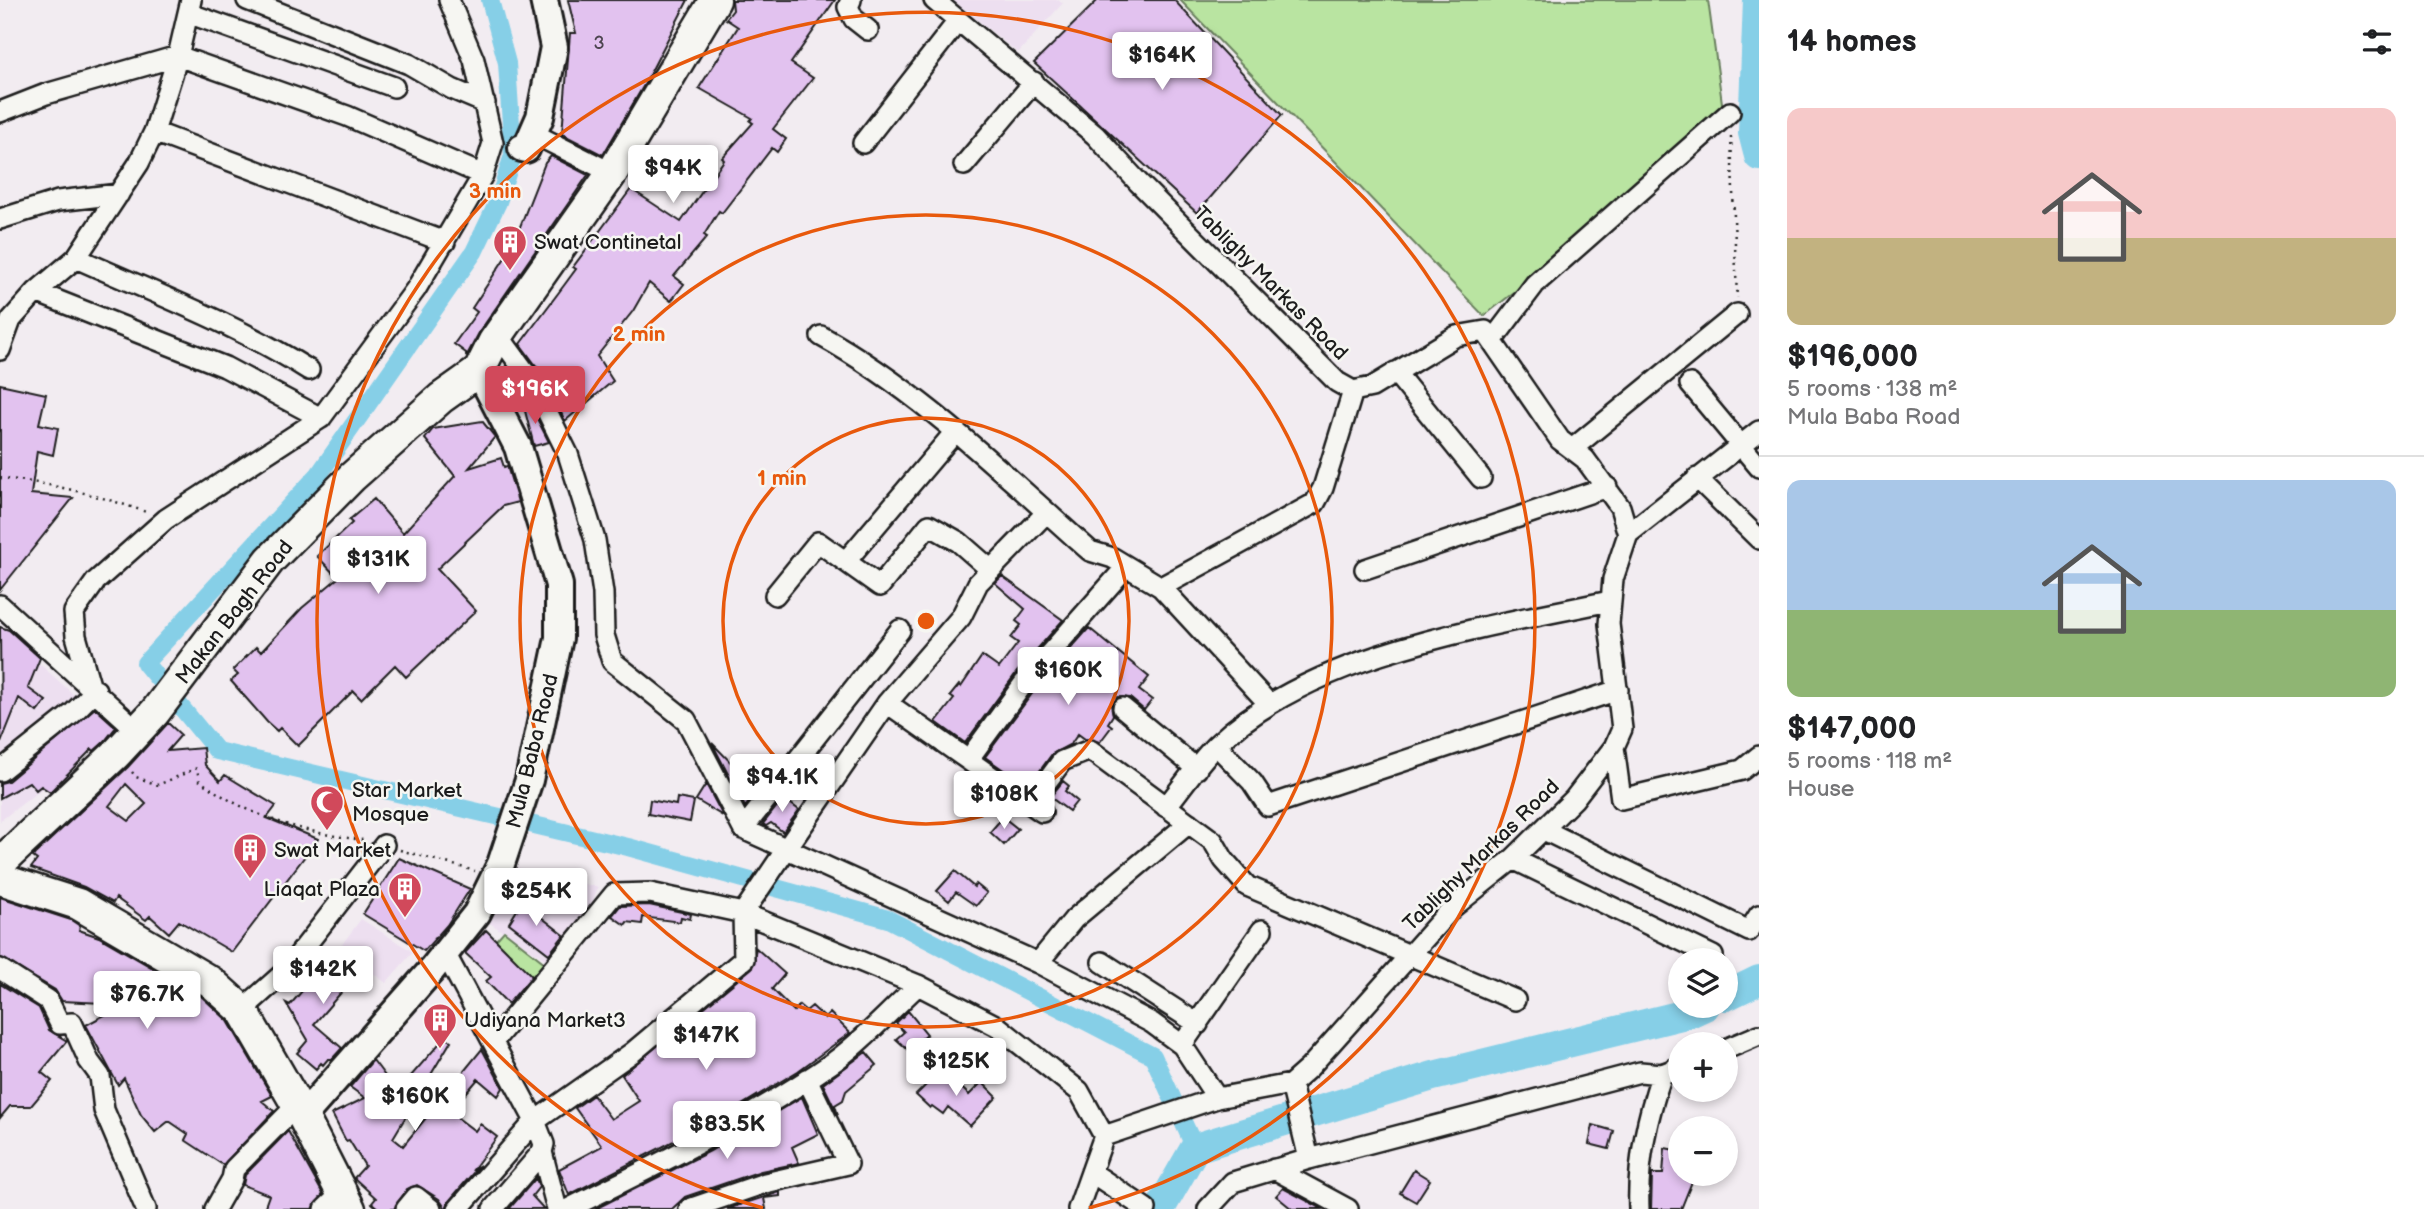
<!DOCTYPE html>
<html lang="en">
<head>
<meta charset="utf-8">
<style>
	:root { --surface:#fff; --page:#f6f6f6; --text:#202124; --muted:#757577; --line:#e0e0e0; --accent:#d1495b }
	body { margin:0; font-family:"Balsamiq Sans",sans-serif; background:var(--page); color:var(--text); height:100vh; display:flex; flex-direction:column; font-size:26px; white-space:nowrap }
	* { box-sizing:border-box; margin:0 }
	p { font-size:23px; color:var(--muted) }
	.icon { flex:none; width:38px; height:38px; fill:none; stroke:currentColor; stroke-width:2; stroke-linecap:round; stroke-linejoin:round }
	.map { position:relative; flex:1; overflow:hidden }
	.details { display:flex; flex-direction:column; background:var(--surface); width:665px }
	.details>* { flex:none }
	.controls { position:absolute; left:1668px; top:948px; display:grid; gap:14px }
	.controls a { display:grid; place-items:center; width:70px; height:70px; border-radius:50%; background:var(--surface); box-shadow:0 4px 10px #0003; font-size:35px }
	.price { position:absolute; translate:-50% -60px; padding:0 16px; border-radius:7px; background:#fff; color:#222; font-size:23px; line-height:46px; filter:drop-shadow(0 2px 4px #0008) }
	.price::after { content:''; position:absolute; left:50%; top:42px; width:21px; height:16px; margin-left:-10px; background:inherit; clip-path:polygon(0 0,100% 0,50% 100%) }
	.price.current { background:var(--accent); color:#fff }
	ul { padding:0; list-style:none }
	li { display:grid; align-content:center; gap:14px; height:371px; padding:0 28px }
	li+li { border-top:2px solid var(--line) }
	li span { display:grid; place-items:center; height:217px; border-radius:14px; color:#555 }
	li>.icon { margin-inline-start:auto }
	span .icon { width:126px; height:126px; fill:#fffc; stroke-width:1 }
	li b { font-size:30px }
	h2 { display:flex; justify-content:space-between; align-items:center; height:84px; padding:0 28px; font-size:30px }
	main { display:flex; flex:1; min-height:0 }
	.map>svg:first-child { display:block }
	.built { fill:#eddff0 }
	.green { fill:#b9e4a1; stroke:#6a805e; stroke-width:2 }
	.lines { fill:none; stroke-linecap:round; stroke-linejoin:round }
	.canal { stroke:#86cfe7; stroke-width:18 }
	.river { stroke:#86cfe7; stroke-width:30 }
	.building { fill:#e2c2ef; stroke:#1c1c1c; stroke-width:2; fill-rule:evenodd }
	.street-casing { stroke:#1c1c1c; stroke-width:24 }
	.secondary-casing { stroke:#1c1c1c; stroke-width:32 }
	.primary-casing { stroke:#1c1c1c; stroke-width:35 }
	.path { stroke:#1c1c1c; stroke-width:2.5; stroke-dasharray:2 5; stroke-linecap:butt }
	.street { stroke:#f6f6f2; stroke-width:19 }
	.secondary { stroke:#f6f6f2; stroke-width:26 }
	.primary { stroke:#f6f6f2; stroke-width:30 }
	.ring { fill:none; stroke:#e8590c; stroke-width:3.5 }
	.labels { text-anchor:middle; stroke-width:5; stroke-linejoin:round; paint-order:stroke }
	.number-label { font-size:18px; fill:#4e4651 }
	.poi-label { font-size:21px; fill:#1c1c1c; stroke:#f6f6f2; text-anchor:start }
	.street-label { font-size:21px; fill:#1c1c1c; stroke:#f6f6f2 }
	.centre { fill:#e8590c; stroke:#f6f6f2; stroke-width:3.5 }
	.ring-label { font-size:21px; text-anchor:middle; font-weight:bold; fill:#e8590c; stroke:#f6f6f2; stroke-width:5; stroke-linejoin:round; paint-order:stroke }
</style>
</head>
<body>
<main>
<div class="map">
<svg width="1759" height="1209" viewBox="0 0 1759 1209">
	<rect width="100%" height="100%" fill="#f2ecf1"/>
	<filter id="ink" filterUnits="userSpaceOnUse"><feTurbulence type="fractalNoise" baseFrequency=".0143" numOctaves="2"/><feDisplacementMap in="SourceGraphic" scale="14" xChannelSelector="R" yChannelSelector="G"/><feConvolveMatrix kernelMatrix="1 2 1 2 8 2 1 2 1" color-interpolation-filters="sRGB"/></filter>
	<g filter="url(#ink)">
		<!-- built -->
		<path class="built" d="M 953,0 L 1059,0 L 1063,3 L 1018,53 Z
			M 0,628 L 115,732 L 0,821 Z
			M 503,864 L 598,887 L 588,914 L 551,963 L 476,914 Z
			M 361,919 L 413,952 L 386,983 L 340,947 Z"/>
		<!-- green -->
		<path class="green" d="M 1180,0 L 1708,0 L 1725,125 L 1484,316 Z
			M 504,931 L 546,964 L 534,979 L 496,940 Z"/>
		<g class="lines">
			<!-- canal -->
			<path class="canal" d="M 490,0 L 507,63 L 513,155 L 498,202 L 474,252 L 319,474 L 145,663 L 217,751 L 628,847 L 888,919 L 1153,1056 L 1195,1148"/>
			<!-- river -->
			<path class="river" d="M 1758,0 L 1753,133 L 1759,156
				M 1726,996 L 1759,980
				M 1160,1209 L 1195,1148 L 1433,1076 L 1690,1013 L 1705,1006"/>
		</g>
		<!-- building -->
		<path class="building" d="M 568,0 L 688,0 L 644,85 L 603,155 L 562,134 L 570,33 L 576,33 Z
			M 732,0 L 835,0 L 791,63 L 813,78 L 773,129 L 786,139 L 777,152 L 772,148 L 722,213 L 719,211 L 704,235 L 707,237 L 674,276 L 684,284 L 671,301 L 649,283 L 633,311 L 597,356 L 613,381 L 565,421 L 543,375 L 520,344 L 565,284 L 576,269 L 573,267 L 631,189 L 681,222 L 724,160 L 722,158 L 753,123 L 750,121 L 752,118 L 699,88 L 738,27 L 726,19 L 733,10 Z
			M 1098,0 L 1174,0 L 1282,115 L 1197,213 L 1034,63 Z
			M 551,156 L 588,175 L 480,331 L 466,357 L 466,353 L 454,344 L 477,312 L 472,308 L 512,247 L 545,163 Z
			M 0,384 L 46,394 L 39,424 L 58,428 L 53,455 L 37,451 L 31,494 L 73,498 L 0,590 Z
			M 528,401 L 549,442 L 534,446 L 523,403 Z
			M 482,421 L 495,437 L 469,468 L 501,458 L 504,467 L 507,466 L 518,502 L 503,506 L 437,569 L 476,611 L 406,677 L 395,665 L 361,699 L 353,691 L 298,746 L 280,728 L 277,731 L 267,722 L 231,681 L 238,675 L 233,670 L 256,647 L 261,652 L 302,608 L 338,578 L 317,556 L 352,523 L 349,520 L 374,499 L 403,533 L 455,476 L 425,439 L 433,429 Z
			M 1002,576 L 1063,620 L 1017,672 L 965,743 L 936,722 L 954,699 L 950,696 L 959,685 L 961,687 L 982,656 L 999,668 L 1018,643 L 1011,638 L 1021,625 L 1016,621 L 1025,609 L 995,583 Z
			M 0,627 L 9,630 L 40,658 L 28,688 L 46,701 L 37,712 L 19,698 L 1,743 Z
			M 1089,628 L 1149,677 L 1139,690 L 1152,700 L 1144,710 L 1130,698 L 1118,697 L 1111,705 L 1113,715 L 1108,723 L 1112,726 L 1100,742 L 1085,739 L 1078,734 L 1071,744 L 1052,754 L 1028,787 L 985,757 L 1037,687 Z
			M 95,708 L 116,727 L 104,742 L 94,751 L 92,749 L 50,792 L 41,786 L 36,790 L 29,782 L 0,798 L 0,783 L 8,781 Z
			M 168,723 L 181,735 L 167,751 L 203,748 L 205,765 L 220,781 L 225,775 L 276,806 L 267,818 L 318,839 L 232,952 L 179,921 L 169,933 L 150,916 L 146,920 L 116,898 L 113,903 L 84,887 L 31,868 L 37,860 L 33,857 L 35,854 L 128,767 ZM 126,784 L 146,804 L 129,821 L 109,806 Z
			M 712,743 L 744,776 L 749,770 L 765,782 L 745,807 Z
			M 1063,781 L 1069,786 L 1065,791 L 1077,801 L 1069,811 L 1050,797 Z
			M 706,784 L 723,816 L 696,800 Z
			M 790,790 L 792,792 L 786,800 L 799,810 L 783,832 L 771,823 L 766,826 L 763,824 Z
			M 677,798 L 694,801 L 690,822 L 648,814 L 650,800 L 676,805 Z
			M 1003,817 L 1018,829 L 1004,845 L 990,832 Z
			M 399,858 L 470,889 L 447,925 L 424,951 L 363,914 Z
			M 955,871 L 974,887 L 976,884 L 987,893 L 976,906 L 956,892 L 949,901 L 937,891 Z
			M 0,897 L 71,920 L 80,926 L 79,930 L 99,937 L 201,996 L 228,1021 L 272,1096 L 262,1101 L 274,1111 L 223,1165 L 185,1140 L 188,1134 L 169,1121 L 155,1132 L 141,1115 L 124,1078 L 118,1085 L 86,1025 L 125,1004 L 62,1001 L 55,990 L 0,957 Z
			M 522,902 L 564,935 L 549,954 L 509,923 Z
			M 649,905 L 691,914 L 690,919 L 681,917 L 680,922 L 643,917 L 642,924 L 627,922 L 625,925 L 612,916 L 620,906 Z
			M 486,930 L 532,976 L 508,1004 L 486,981 L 491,977 L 465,953 Z
			M 340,947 L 364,966 L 314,1024 L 342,1048 L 332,1059 L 328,1059 L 323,1065 L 321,1063 L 316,1069 L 297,1053 L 308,1040 L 286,1003 L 290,1005 Z
			M 756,948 L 785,974 L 772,989 L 794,1011 L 799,1005 L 806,1011 L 812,1006 L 825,1018 L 830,1013 L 850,1033 L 798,1071 L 732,1111 L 569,1195 L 559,1169 L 602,1146 L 575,1108 L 593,1095 L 611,1119 L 639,1101 L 622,1075 L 752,968 Z
			M 0,984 L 39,1008 L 49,1030 L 67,1041 L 41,1072 L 52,1081 L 31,1106 L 10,1106 L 0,1118 Z
			M 908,1011 L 927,1034 L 908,1050 L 896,1039 L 904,1032 L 896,1023 Z
			M 445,1037 L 451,1041 L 393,1138 L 403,1146 L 482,1049 L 503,1088 L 498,1096 L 478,1079 L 450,1112 L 475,1131 L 480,1124 L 497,1137 L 472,1171 L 480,1165 L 449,1201 L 446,1209 L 439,1199 L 417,1185 L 407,1189 L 394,1209 L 379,1209 L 372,1203 L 376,1198 L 354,1178 L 365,1166 L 349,1140 L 346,1141 L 332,1114 L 365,1098 L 350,1087 L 373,1060 L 397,1092 Z
			M 866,1052 L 877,1065 L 846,1091 L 843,1100 L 835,1105 L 838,1115 L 823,1084 Z
			M 942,1069 L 969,1095 L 982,1082 L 997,1097 L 970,1126 L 948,1107 L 943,1114 L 932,1106 L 930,1108 L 916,1095 Z
			M 802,1097 L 818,1134 L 792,1147 L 799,1163 L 761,1171 L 685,1197 L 672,1209 L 595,1209 L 710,1151 Z
			M 1593,1125 L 1614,1131 L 1609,1149 L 1589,1144 Z
			M 288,1131 L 323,1194 L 313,1209 L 264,1209 L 269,1195 L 243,1185 L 245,1175 Z
			M 1665,1148 L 1680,1151 L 1680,1174 L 1695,1174 L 1681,1209 L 1651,1209 L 1652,1174 L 1663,1174 Z
			M 1414,1170 L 1430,1180 L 1416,1202 L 1400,1193 Z
			M 536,1178 L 539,1187 L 532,1196 L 544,1209 L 509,1209 Z
			M 1283,1188 L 1321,1208 L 1322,1209 L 1292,1209 L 1276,1196 Z
			M 780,1192 L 780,1196 L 764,1198 L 766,1209 L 727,1209 Z"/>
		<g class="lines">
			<!-- street casing -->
			<g class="street-casing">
				<path id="street" d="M 247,0 L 409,64 L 452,89 L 485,103
					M 851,0 L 848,7 L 854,19 L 868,30
					M 188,13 L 394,87
					M 0,112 L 46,94 L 178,56 L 347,116 L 483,175
					M 154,132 L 445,242
					M 534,134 L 612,173
					M 863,143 L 958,21
					M 964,165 L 1034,82
					M 0,219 L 58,201 L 119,194
					M 76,258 C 154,293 236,324 309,370
					M 36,292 L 225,367 L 321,418
					M 499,336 L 532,381 L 568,454 L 595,540 L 603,593 L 604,635 L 612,661 L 686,720 L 743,829 L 1038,963 L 1152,1023 L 1182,1045 L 1217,1098 L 1291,1084 L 1309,1068 L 1452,908 L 1513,859 L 1574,799 L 1614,747 L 1622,729 L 1609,624 L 1613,579 L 1628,534 L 1620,507 L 1585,459 L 1560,440 L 1485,331 L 1456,336 L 1372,387 L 1353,391 L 1337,382 L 1138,182 L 1095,135 L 934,0
					M 821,336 C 921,391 1005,476 1090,551 L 1113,558 L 1161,587 L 1269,704
					M 1492,341 L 1535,284 L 1730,112
					M 0,350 L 11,320 L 36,292 L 76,258 L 139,163 L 154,132 L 178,56 L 191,0
					M 1395,372 L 1481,478
					M 1690,384 L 1759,467
					M 1572,449 L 1737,314
					M 1697,478 L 1759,539
					M 1628,534 L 1759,431
					M 846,561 L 955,432
					M 1365,569 L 1607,487
					M 1161,587 L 1315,503 L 1323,488 L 1353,391
					M 775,595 L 818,542 L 880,586 L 929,525 L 959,542 L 991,570
					M 0,605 L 138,731
					M 90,685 L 76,636 L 74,612 L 96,581 L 166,519 L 321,418 L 416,289 L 483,175 L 493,143 L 474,60 L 449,0
					M 887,703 L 1042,812
					M 1123,708 L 1197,769
					M 1216,745 L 1252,782 L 1268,806 L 1618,690
					M 1614,747 L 1621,799 L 1742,770 L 1759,756
					M 968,760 L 1027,679 L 1126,567
					M 0,771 L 73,713 L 96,690
					M 1031,803 L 1062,761 L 1090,750 L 1213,841 L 1224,860 L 1247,886 L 1515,1000
					M 1166,807 C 1183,786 1198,763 1216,745 C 1312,653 1484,627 1610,601
					M 743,829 L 900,630
					M 1544,830 L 1749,931 L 1759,915
					M 1513,859 L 1713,956
					M 445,953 L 535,1121 L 544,1144 L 542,1152 L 557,1209
					M 1102,962 L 1198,1024
					M 1038,963 L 1074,919 L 1189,823
					M 0,969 L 48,1000 L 60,1024 L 72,1023 L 89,1061 L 100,1076 L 104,1110 L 146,1209
					M 242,1010 L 286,971 L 384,845
					M 493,1042 L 614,894 L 650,893 L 743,913 L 918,985 L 997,1026 L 1079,1091 L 1104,1136 L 1078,1209
					M 1182,1045 L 1262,930
					M 1726,1049 L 1759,1035
					M 1662,1074 L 1680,1067
					M 1291,1084 L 1309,1159
					M 1104,1136 L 1217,1098
					M 1274,1169 L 1348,1209
					M 1091,1172 L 1146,1209
					M 215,1209 L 232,1179 L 234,1169 L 297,1105
					M 325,1209 L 342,1193
					M 406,1209 L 416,1197 L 431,1209
					M 458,1209 L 535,1121 L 633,1052 L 744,959 L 743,913 L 787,848 L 887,703 L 961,617 L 978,583 L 1046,513
					M 493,1209 L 542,1152
					M 568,1209 C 658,1164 752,1119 835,1061 C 865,1039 891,1010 918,985
					M 689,1209 L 765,1183 L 848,1164 L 807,1079
					M 1208,1209 L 1233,1182 L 1309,1159 L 1640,1072 L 1662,1074 C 1647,1117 1637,1163 1639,1209"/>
			</g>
			<!-- secondary casing -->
			<g class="secondary-casing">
				<path id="secondary" d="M 522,148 L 526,149 L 540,117 L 554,47 L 544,0
					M 303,1116 L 430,972 L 477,913 L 501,864 L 529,780 L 559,638 L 559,585 L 518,447 L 479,371"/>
			</g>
			<!-- primary casing -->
			<g class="primary-casing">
				<path id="primary" d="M 0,863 L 116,754 L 155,712 L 270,560 L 352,477 L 441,398 L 479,371 L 494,341 L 612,173 L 715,0
					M 0,879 L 78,904 L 211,982 L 242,1010 L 297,1105 L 350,1209"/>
			</g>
			<!-- path -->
			<path class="path" d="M 1731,137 L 1737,298
				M 0,478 C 51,483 98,495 146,512
				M 132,772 L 136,777 L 158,785 L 197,768 L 199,780 C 248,817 304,833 363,840
				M 400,850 L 475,871"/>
			<!-- street -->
			<use href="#street" class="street"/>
			<!-- secondary -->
			<use href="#secondary" class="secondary"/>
			<!-- primary -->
			<use href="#primary" class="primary"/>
		</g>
	</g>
	<!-- distance rings -->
	<g class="ring">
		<circle cx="926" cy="621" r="203"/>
		<circle cx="926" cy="621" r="406"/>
		<path d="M763 1208A609 609 0 1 1 1089 1208"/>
	</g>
	<!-- icons -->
	<defs>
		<g id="building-pin" transform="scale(1.75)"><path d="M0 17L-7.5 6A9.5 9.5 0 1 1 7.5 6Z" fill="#d1495b" stroke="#f6f6f2"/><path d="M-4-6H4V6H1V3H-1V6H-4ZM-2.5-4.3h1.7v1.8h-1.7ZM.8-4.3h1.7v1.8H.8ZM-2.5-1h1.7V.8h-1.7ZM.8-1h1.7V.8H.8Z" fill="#fff"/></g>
		<g id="mosque-pin" transform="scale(1.75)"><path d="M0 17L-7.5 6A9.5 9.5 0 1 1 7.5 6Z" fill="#d1495b" stroke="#f6f6f2"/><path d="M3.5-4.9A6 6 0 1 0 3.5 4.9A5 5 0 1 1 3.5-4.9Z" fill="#fff"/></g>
	</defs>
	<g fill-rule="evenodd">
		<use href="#building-pin" x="510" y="242"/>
		<use href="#mosque-pin" x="327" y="802"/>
		<use href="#building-pin" x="250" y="850"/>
		<use href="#building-pin" x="405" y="889"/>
		<use href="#building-pin" x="440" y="1020"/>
	</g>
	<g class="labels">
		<!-- number labels -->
		<g class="number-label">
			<text x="599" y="49">3</text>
		</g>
		<!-- poi labels -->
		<g class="poi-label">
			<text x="534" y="249">Swat Continetal</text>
			<text x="352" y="797">Star Market<tspan x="352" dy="24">Mosque</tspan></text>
			<text x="274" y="857">Swat Market</text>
			<text x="380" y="896" text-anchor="end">Liaqat Plaza</text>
			<text x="464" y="1027">Udiyana Market3</text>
		</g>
		<!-- street labels -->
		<g class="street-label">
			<text transform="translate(1271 283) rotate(45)" y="7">Tablighy Markas Road</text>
			<text transform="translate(234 612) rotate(-52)" y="7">Makan Bagh Road</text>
			<text transform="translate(532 751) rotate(-76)" y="7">Mula Baba Road</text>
			<text transform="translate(1481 855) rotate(-44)" y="7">Tablighy Markas Road</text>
		</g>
	</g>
	<circle cx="926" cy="621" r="10" class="centre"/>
	<g class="ring-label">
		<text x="495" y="198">3 min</text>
		<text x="639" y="341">2 min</text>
		<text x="782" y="485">1 min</text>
	</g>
</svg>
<div class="controls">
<a><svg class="icon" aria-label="layers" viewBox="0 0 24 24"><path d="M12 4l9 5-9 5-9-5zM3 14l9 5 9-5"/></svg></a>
<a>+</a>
<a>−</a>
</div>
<b class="price" style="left:1162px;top:92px">$164K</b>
<b class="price" style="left:673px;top:205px">$94K</b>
<b class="price current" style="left:535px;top:426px">$196K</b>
<b class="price" style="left:378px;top:596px">$131K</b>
<b class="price" style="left:1068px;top:707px">$160K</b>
<b class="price" style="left:782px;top:814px">$94.1K</b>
<b class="price" style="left:1004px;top:831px">$108K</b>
<b class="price" style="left:536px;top:928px">$254K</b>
<b class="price" style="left:323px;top:1006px">$142K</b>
<b class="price" style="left:147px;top:1031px">$76.7K</b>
<b class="price" style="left:706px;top:1072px">$147K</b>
<b class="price" style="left:956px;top:1098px">$125K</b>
<b class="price" style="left:415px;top:1133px">$160K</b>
<b class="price" style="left:727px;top:1161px">$83.5K</b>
</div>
<section class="details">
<h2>14 homes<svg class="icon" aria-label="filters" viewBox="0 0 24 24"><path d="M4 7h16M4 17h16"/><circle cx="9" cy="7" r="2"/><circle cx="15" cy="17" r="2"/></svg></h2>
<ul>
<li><span style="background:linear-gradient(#f6c9c9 60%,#c2b280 0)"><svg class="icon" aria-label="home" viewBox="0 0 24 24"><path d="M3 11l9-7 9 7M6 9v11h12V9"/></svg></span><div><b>$196,000</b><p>5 rooms · 138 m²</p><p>Mula Baba Road</p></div></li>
<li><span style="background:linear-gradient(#a9c7e8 60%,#8fb573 0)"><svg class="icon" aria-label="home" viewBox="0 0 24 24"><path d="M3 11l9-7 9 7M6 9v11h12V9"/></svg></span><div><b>$147,000</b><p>5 rooms · 118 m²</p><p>House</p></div></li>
</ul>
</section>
</main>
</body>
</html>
